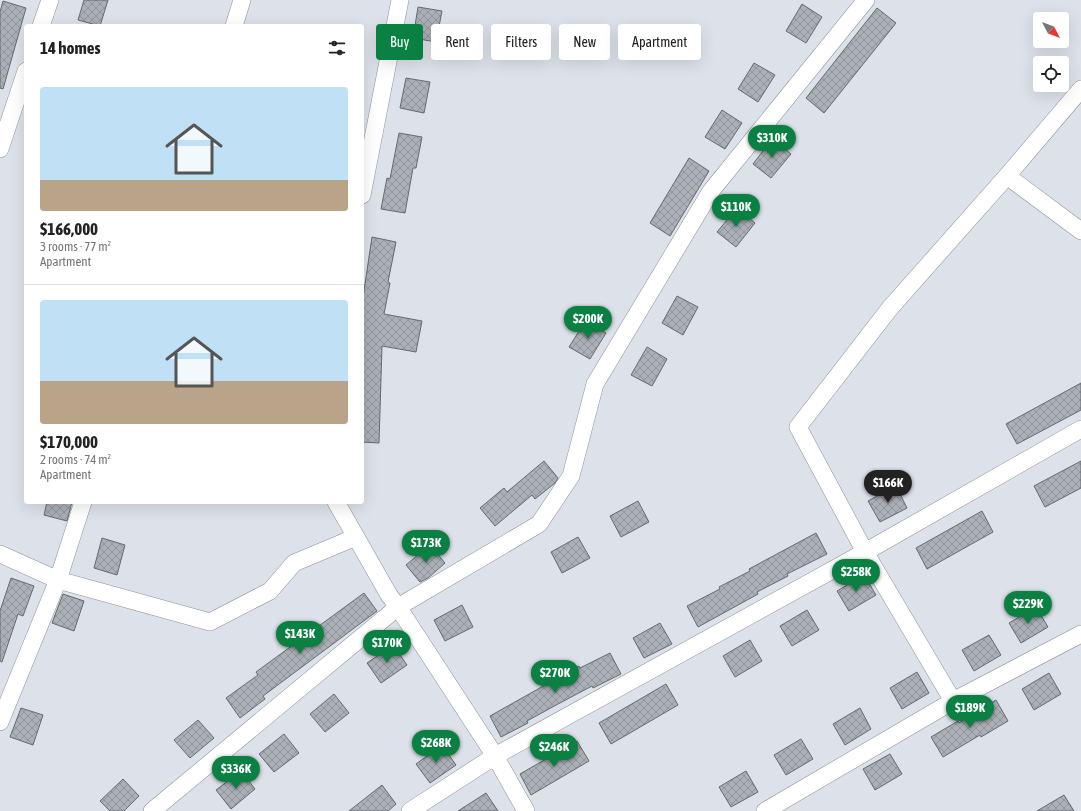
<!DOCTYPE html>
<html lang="en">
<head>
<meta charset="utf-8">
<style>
	:root { --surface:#fff; --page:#f2f2f2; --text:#222; --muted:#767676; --line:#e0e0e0; --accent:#0b8043 }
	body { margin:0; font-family:"Asap Condensed",sans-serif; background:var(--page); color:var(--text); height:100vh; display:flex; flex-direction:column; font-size:15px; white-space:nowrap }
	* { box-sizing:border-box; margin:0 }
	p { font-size:13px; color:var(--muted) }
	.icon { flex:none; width:22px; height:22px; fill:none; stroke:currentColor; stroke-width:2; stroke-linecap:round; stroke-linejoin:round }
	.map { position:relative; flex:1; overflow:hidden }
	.details { position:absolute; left:24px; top:24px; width:340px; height:480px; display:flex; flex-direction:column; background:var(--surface); border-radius:4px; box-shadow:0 4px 16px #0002 }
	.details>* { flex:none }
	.hud { position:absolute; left:376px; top:24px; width:380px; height:36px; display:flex; gap:8px }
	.needle { width:26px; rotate:131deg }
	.fabs { position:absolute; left:1033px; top:12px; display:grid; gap:8px }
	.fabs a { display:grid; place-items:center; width:36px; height:36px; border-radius:4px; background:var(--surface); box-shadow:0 4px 16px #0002; font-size:20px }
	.price { position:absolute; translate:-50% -34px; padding:0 9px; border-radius:14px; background:var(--accent); color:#fff; font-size:13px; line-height:26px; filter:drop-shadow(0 1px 2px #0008) }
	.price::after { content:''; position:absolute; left:50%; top:24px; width:12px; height:9px; margin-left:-6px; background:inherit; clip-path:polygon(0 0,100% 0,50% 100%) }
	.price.current { background:#222; color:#fff }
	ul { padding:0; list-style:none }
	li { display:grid; align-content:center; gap:8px; height:212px; padding:0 16px }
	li+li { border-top:1px solid var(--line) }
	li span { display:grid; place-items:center; height:124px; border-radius:4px; color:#555 }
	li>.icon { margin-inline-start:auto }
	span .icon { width:72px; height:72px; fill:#fffc; stroke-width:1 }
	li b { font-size:17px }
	h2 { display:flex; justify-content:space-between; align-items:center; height:48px; padding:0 16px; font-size:17px }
	.tag { padding:0 14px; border-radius:4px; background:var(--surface); box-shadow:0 4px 16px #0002; font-size:14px; line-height:36px }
	.tag.current { background:var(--accent); color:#fff }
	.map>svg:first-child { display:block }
	.building { fill:url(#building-cross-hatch); stroke:#656970 }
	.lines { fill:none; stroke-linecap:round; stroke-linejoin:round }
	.minor-casing { stroke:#8d9198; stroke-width:18 }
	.minor { stroke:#fff; stroke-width:17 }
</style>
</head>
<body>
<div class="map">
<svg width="1081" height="811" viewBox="0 0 1081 811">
	<defs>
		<pattern id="building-cross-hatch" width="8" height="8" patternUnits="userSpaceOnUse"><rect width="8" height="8" fill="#abafb6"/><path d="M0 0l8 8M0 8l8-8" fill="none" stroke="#92959b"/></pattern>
	</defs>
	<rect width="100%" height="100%" fill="#dde1e9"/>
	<!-- building -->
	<path class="building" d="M 84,0 L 108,0 L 100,26 L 78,20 Z
		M 3,1 L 26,8 L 3,89 L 0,88 L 0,12 Z
		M 802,4 L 822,17 L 806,43 L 786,31 Z
		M 418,7 L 442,11 L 436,42 L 413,38 Z
		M 877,8 L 896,23 L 824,113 L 806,98 Z
		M 754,63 L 775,75 L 758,102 L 738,89 Z
		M 406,78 L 430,82 L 424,113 L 400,108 Z
		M 722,110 L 742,123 L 725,149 L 705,137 Z
		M 399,133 L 422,137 L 416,168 L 413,168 L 405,213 L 381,209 L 387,178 L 390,179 Z
		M 772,139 L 791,154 L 771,178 L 753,164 Z
		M 689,158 L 709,171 L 670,236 L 650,223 Z
		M 737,208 L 755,223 L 736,247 L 717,232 Z
		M 372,237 L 396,242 L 388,282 L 390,283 L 384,314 L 422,321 L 416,352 L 382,346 L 379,443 L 362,442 L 362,304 Z
		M 677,296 L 698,307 L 683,335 L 662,323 Z
		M 586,320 L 606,333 L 590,359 L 569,347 Z
		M 647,347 L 667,359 L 652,386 L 631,375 Z
		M 1081,383 L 1081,410 L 1017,444 L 1006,424 Z
		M 544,461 L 558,478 L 555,483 L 535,499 L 532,495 L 495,526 L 480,508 L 504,488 L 507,492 Z
		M 1081,461 L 1081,488 L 1045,507 L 1034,486 Z
		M 896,486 L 907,508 L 880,522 L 868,501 Z
		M 638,501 L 649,522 L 621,537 L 610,516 Z
		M 47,502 L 72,502 L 67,521 L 44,515 Z
		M 982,511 L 993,532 L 927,569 L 916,548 Z
		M 816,533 L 827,554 L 787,574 L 788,576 L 757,592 L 758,594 L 698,627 L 687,606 L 720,589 L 719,587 L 750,571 L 749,569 Z
		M 578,537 L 590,558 L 562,573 L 551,552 Z
		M 102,538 L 125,545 L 117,575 L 94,568 Z
		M 430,545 L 445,563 L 428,578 L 420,582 L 406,565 Z
		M 864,575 L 876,595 L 849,611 L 837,591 Z
		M 11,578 L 34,586 L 23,616 L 18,614 L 2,662 L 0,661 L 0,611 Z
		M 364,593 L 377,611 L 263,696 L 265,699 L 240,718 L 226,698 L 258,675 L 256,672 Z
		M 63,594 L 84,601 L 74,631 L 52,623 Z
		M 462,605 L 473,627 L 445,641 L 434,620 Z
		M 1036,607 L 1048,627 L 1021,643 L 1009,623 Z
		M 807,610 L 819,630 L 792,646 L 780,626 Z
		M 660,623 L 672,644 L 644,658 L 633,638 Z
		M 989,635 L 1001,655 L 974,671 L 962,650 Z
		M 750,640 L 762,661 L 735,677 L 723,656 Z
		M 393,645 L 407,665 L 381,683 L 367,663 Z
		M 610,653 L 621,674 L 593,688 L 592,686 L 558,704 L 527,721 L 528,723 L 501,737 L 490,716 L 579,666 L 580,668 Z
		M 917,672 L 929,693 L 902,709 L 890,688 Z
		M 1049,673 L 1061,694 L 1034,710 L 1022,689 Z
		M 666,684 L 678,705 L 611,744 L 599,723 Z
		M 334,694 L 349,713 L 325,732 L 310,714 Z
		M 996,700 L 1008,721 L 981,737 L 980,735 L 943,757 L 931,737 L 958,721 L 959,723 Z
		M 21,708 L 43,715 L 33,745 L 10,737 Z
		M 860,708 L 871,729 L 845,745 L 833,724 Z
		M 198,720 L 214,738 L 190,758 L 174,740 Z
		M 284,734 L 299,753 L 274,772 L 259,754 Z
		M 801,739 L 813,759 L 786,775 L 774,755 Z
		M 577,741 L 589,761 L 531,795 L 520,774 Z
		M 442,745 L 456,765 L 430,783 L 416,764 Z
		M 890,754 L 902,774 L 875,790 L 863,769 Z
		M 241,771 L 255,789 L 231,809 L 216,790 Z
		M 746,771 L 758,792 L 731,807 L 719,787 Z
		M 123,779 L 139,796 L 124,811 L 110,811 L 100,801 Z
		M 382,785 L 396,804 L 388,811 L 349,811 Z
		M 486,793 L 498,811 L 458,811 Z
		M 1064,795 L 1074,811 L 1037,811 Z"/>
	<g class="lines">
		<!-- minor casing -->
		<g class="minor-casing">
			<path id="minor" d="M 41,26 L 50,0
				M 234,26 L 242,0
				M 0,149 L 26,71
				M 1007,176 L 1081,231
				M 362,195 L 400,0
				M 336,502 L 389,595 L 398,607 L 495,756 L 526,811
				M 0,554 L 58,580 L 210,622 L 270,591 L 294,563 L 356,537
				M 953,701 L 865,552 L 798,427 L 890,308 L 1007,176 L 1081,89
				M 0,722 L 58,580 L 83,502
				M 152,811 L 398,607 L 539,524 L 571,476 L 595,384 L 711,191 L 866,0
				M 410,811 L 495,756 L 865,552 L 1081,429
				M 765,811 L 953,701 L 1081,634"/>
		</g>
		<!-- minor -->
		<use href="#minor" class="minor"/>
	</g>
</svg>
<div class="fabs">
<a><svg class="needle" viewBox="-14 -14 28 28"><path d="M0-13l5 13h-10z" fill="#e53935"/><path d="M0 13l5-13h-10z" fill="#767676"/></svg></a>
<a><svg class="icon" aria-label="locate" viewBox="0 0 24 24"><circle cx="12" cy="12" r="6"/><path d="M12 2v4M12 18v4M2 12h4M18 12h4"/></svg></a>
</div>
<b class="price" style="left:772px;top:159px">$310K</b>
<b class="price" style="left:736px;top:228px">$110K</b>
<b class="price" style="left:588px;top:340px">$200K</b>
<b class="price current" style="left:888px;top:504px">$166K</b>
<b class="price" style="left:426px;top:564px">$173K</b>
<b class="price" style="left:856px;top:593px">$258K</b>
<b class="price" style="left:1028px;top:625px">$229K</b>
<b class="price" style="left:300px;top:655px">$143K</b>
<b class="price" style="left:387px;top:664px">$170K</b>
<b class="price" style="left:555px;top:694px">$270K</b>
<b class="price" style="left:970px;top:729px">$189K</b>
<b class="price" style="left:436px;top:764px">$268K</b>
<b class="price" style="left:554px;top:768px">$246K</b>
<b class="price" style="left:236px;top:790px">$336K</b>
<div class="hud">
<a class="tag current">Buy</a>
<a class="tag">Rent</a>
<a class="tag">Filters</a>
<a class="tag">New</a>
<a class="tag">Apartment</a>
</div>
<section class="details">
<h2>14 homes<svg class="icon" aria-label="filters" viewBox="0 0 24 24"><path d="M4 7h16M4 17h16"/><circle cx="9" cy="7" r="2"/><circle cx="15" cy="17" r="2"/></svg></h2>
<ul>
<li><span style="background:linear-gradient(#bfe0f5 75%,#b9a48a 0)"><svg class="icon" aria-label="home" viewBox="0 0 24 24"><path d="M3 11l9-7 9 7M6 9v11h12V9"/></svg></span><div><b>$166,000</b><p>3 rooms · 77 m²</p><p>Apartment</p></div></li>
<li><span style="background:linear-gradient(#bfe0f5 65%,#b9a48a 0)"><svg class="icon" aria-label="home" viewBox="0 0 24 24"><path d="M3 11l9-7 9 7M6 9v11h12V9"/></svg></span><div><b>$170,000</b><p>2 rooms · 74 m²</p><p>Apartment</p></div></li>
</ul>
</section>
</div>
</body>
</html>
